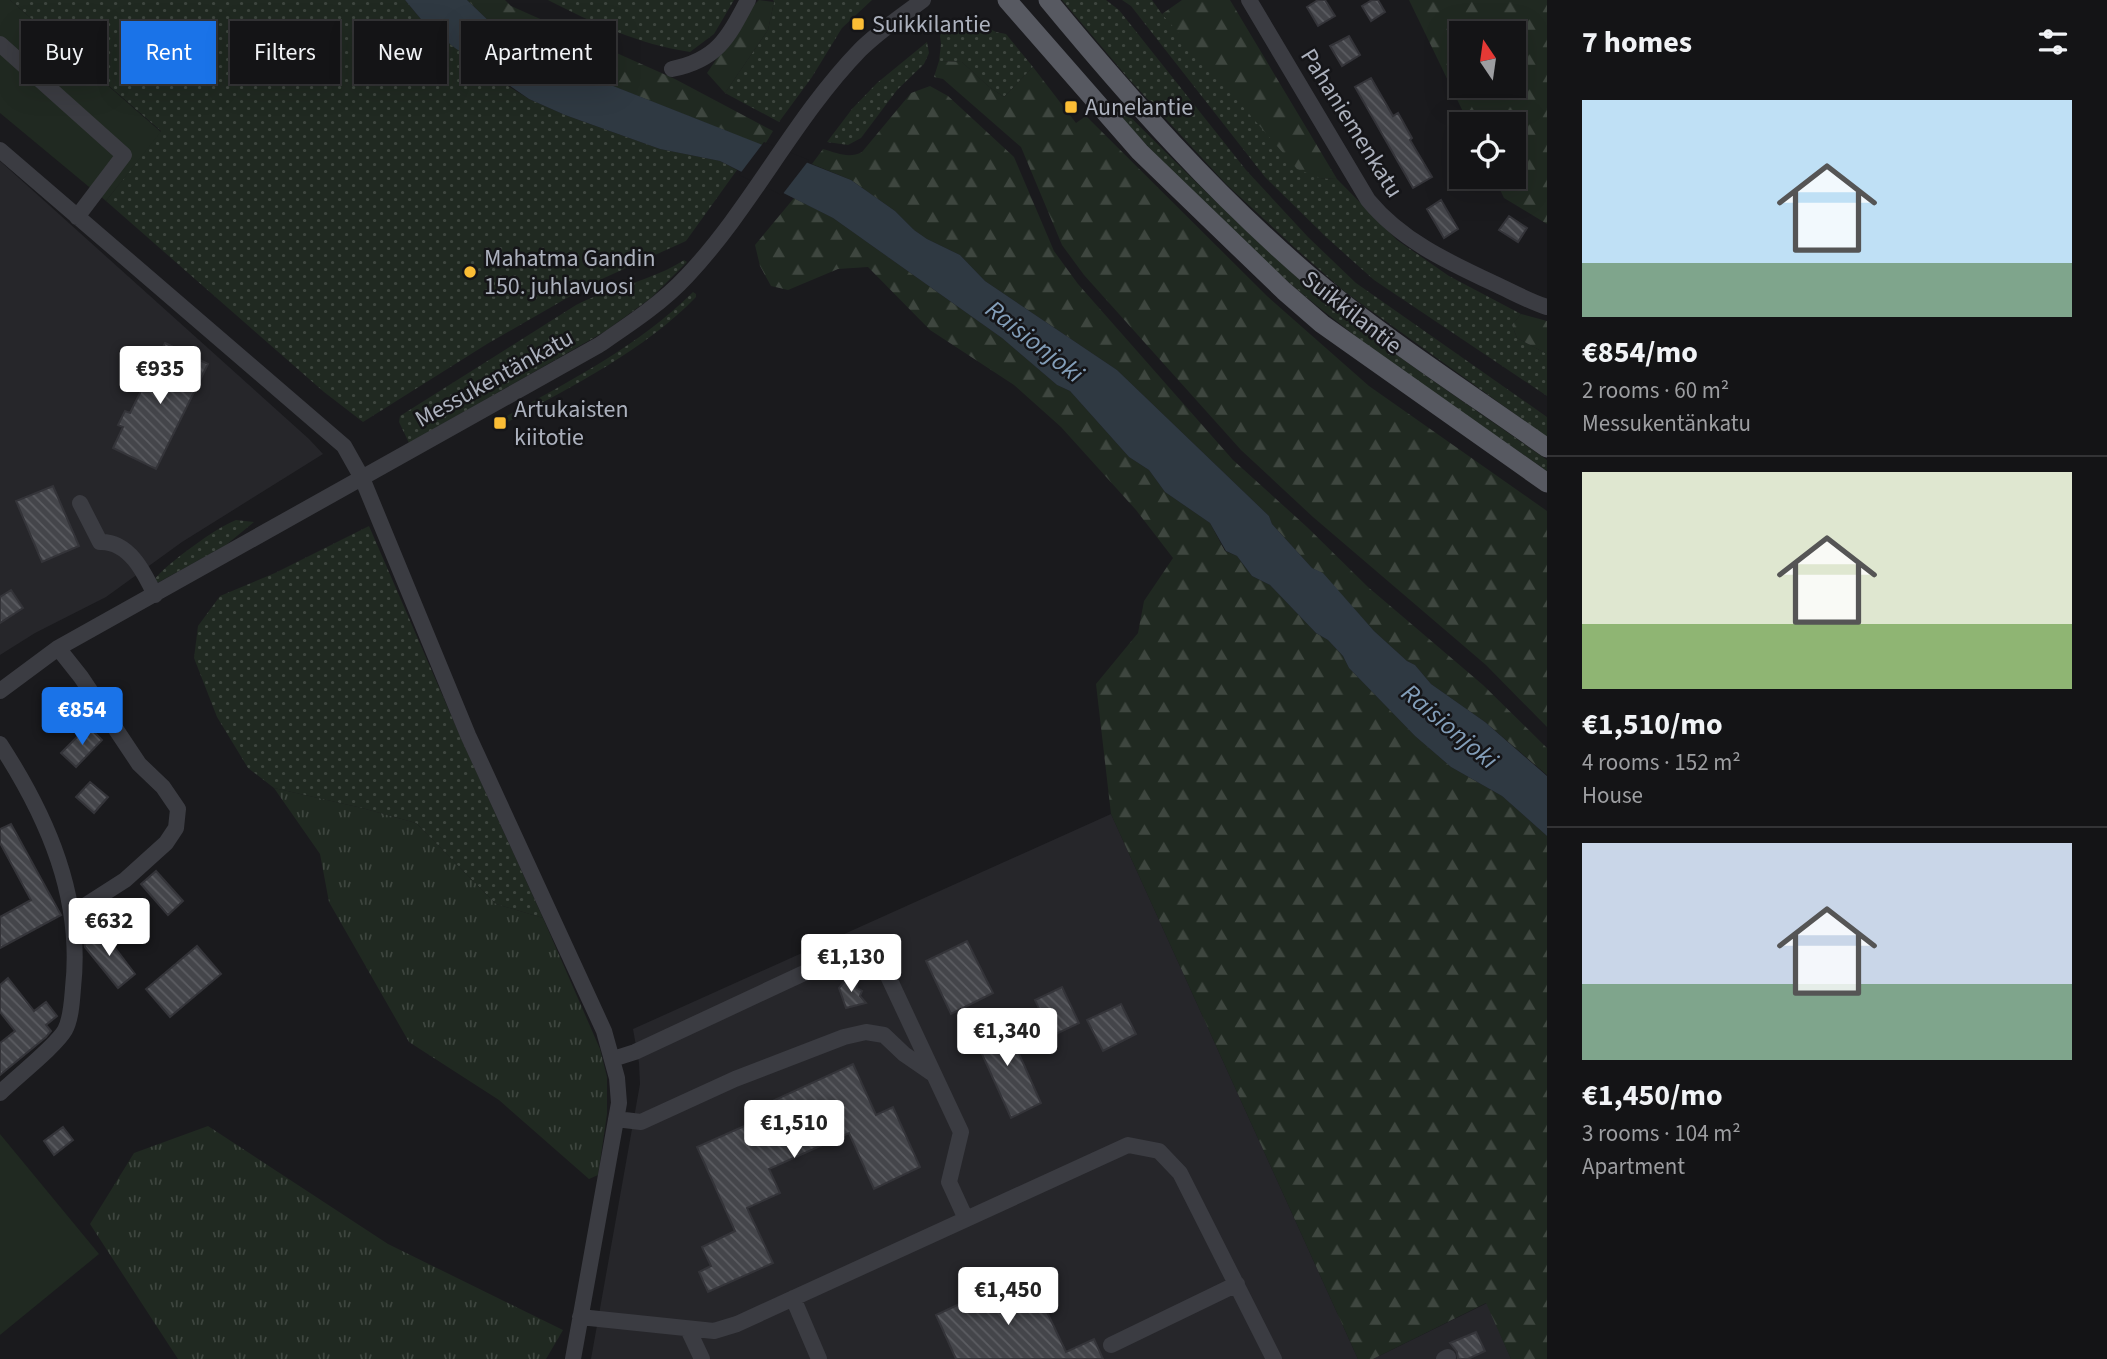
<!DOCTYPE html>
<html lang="en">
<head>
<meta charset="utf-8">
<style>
	:root { --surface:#141416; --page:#212123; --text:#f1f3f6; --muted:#9d9ea1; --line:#333335; --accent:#1a73e8 }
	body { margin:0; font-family:"Source Sans 3",sans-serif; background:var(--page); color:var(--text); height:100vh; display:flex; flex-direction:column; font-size:26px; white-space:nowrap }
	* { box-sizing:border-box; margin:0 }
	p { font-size:23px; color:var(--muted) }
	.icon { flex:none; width:38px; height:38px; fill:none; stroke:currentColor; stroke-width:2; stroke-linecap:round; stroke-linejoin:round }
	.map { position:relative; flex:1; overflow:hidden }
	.sheet { display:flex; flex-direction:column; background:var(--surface); width:560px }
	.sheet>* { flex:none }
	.banner { position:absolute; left:21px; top:21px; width:665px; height:63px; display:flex; gap:14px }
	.needle { width:46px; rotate:347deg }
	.tools { position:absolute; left:1449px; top:21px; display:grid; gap:14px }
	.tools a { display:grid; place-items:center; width:77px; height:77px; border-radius:0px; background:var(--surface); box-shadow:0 7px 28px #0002,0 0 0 2px var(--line); font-size:35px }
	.price { position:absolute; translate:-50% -60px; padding:0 16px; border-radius:7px; background:#fff; color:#222; font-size:23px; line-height:46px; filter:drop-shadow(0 2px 4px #0008) }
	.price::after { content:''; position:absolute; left:50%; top:42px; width:21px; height:16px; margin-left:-10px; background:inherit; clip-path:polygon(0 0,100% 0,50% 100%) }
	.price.current { background:var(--accent); color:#fff }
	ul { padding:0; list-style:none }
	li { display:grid; align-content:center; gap:14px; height:371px; padding:0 35px }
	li+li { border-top:2px solid var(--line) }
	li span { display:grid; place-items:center; height:217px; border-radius:0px; color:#555 }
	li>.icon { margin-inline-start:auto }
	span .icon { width:126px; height:126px; fill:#fffc; stroke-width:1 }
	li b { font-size:30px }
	h2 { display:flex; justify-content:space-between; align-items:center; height:84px; padding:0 35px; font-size:30px }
	.pill { padding:0 24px; border-radius:0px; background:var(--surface); box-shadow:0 7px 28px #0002,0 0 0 2px var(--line); font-size:24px; line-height:63px }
	.pill.current { background:var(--accent); color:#fff }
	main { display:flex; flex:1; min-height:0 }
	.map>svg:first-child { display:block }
	.built { fill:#26262a }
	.grass { fill:url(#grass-dots) }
	.forest { fill:url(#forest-firs); fill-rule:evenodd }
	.park { fill:url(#park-tufts) }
	.pitch { fill:#202921 }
	.water { fill:#2f3942 }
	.pier { fill:#1a1a1d }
	.building { fill:url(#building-back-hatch); stroke:#343439; stroke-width:2 }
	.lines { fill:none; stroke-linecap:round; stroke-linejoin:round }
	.minor { stroke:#3b3c42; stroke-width:16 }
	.major { stroke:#575961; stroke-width:19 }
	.poi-dot { fill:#fbbd35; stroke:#151518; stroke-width:2.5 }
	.labels { text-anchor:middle; stroke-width:5; stroke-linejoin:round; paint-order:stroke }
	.poi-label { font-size:24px; fill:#acb1bd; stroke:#151518; text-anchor:start }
	.street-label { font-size:24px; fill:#acb1bd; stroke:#151518 }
	.water-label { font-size:26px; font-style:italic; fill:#839eb9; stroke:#151518 }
</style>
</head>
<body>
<main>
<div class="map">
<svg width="1547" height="1359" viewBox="0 0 1547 1359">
	<defs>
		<pattern id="grass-dots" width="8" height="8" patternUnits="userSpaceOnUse" patternTransform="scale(1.75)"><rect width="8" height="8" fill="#202921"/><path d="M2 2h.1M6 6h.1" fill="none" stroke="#3e463f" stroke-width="1.8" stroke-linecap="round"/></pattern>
		<pattern id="forest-firs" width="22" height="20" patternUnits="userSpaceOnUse" patternTransform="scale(1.75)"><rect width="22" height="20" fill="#202921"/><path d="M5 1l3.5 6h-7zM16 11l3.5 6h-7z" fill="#3e463f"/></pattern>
		<pattern id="park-tufts" width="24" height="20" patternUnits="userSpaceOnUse" patternTransform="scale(1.75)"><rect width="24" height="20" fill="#202921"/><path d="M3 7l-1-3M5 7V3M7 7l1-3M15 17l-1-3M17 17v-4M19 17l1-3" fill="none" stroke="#3e463f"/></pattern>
		<pattern id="building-back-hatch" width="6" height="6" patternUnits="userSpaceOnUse" patternTransform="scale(1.75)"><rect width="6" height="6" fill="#44454a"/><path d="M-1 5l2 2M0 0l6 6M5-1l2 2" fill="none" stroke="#5c5d62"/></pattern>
	</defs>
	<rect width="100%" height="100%" fill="#1a1a1d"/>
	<!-- built -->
	<path class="built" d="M 0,161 L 309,439 L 323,454 L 182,542 L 106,597 L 35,633 L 0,655 Z
		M 1111,814 L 1358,1359 L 591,1359 L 640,1084 L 639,1063 L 633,1029 Z
		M 1487,1303 L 1511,1359 L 1373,1359 Z"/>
	<!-- grass -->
	<path class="grass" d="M 10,0 L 405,0 L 425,24 L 497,79 L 529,99 L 565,115 L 660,149 L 720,161 L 737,170 L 686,241 L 593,283 L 487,344 L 363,422 L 324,392 L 106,201 L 161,131 Z
		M 548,0 L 734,0 L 714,34 L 690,52 C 638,44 595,24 548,0 Z
		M 773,0 L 872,0 L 842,28 L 812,77 L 779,122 L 725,93 L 768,30 L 774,2 Z
		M 1062,0 L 1106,0 L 1119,10 L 1246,170 L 1308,237 L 1356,283 L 1547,417 L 1547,437 L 1345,292 L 1294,247 L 1226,184 L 1128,78 Z
		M 1122,0 L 1152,0 L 1162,14 L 1319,178 L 1337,179 L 1397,240 L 1449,276 L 1521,314 L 1512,325 L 1517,338 L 1547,354 L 1547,396 L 1374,280 L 1326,237 L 1265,177 L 1131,6 Z
		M 970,18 L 996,32 L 1006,34 L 1033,67 L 1004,97 L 988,86 L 962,62 L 939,61 L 941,44 L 940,36 L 942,31 Z
		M 927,42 L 929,53 L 924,64 L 897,90 L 861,138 L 848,145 L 827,142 L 852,109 L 877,83 Z
		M 1117,104 C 1190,175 1262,252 1343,315 C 1409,366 1479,412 1547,460 L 1547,471 C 1476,421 1403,374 1335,320 C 1254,257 1182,183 1112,108 Z
		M 684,260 L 687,262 L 651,298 L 604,332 L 409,443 L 399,422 L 400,416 L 576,305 C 611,287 652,281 684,260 Z
		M 693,292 L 696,294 L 696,297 C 644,351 573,385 508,422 L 505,417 C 571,380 639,346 693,292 Z
		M 236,520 L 254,522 L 226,545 L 159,582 L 155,582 L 154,580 C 166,564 217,527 236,520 Z
		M 369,526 L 464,745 L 543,918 L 496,904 L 416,823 L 362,808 L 274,788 L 248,768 L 217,717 L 194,658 L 198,626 L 220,596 L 275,573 Z"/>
	<!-- forest -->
	<path class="forest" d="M 467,0 L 505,0 L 511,6 L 675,79 L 773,131 L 764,146 L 517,48 Z
		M 759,0 L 774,2 L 768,30 L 725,93 L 707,73 L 751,8 Z
		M 1182,0 L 1230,0 L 1337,179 L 1319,178 L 1297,169 L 1162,14 Z
		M 1409,0 L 1547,0 L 1547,224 L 1504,198 L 1494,177 L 1514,177 L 1514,124 L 1469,124 ZM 1461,33 L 1514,33 L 1514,86 L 1461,86 Z
		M 939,61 L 962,62 L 988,86 L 1004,97 L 1033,67 L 1076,123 L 1086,116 L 1267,296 L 1369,386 L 1547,511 L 1547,727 L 1486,665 L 1313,517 L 1241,450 L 1084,275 L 1062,245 L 1021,147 L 943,79 L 934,77 Z
		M 930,86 L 948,96 L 1014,157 L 1054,251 L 1078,284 L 1233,460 L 1307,527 L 1368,587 L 1483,685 L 1547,748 L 1547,775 L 1485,722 L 1431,684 L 1415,665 L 1407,661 L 1374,631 L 1323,574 L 1312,568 L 1272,524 L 1269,516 L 1117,370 L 985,281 L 960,255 L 927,239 L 914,230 L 895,211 L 851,180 L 812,164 L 823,149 C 837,153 849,159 862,152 L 911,93 Z
		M 794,198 L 833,218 L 1002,338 L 1057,385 L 1070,391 L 1129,457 L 1149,470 L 1165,492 L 1210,523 L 1225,551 L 1237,556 L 1252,576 L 1270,585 L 1316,633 L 1328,640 L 1343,656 L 1349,668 L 1415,736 L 1451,767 L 1502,796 L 1547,836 L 1547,1359 L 1511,1359 L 1486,1303 L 1373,1359 L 1358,1359 L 1111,814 L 1096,684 L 1138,633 L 1144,601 L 1173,558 L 1136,510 L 1061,427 L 1014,385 L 930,330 L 868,267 L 838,269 L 788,290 L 771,286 L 760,266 L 755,245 Z
		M 1521,314 L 1547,321 L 1547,354 L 1517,338 L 1512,325 Z"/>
	<!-- park -->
	<path class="park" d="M 274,788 L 362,808 L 416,823 L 496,904 L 543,918 L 600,1049 L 607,1077 L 607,1114 L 598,1175 L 589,1179 L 499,1100 L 409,1042 L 329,902 L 320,854 Z
		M 208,1126 L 388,1244 L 563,1330 L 546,1359 L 178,1359 L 90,1224 L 134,1153 Z"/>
	<!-- pitch -->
	<path class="pitch" d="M 0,0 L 10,0 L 161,132 L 106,201 L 0,113 Z
		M 0,1134 L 99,1254 L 0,1335 Z"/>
	<!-- water -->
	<path class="water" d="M 405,0 L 467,0 L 517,48 L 851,180 L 895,211 L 914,230 L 927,239 L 960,255 L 985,281 L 1117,370 L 1269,516 L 1272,524 L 1312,568 L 1323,573 L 1374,631 L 1407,661 L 1415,665 L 1431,684 L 1485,722 L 1547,776 L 1547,836 L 1502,796 L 1451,767 L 1415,736 L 1349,668 L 1343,656 L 1328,640 L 1316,633 L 1270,585 L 1252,576 L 1237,556 L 1226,551 L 1210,523 L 1165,492 L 1149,470 L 1129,457 L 1070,391 L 1057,385 L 1002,338 L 833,218 L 720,161 L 660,149 L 565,115 L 529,99 L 455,48 L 425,24 Z"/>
	<!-- pier -->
	<path class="pier" d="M 764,142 L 809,160 L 782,195 L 739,175 Z"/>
	<!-- building -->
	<path class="building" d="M 1318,0 L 1325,0 L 1335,16 L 1318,26 L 1307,7 Z
		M 1372,0 L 1378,0 L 1385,12 L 1371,21 L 1362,6 Z
		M 1349,36 L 1360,55 L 1342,66 L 1330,46 Z
		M 1371,78 L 1393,116 L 1398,113 L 1412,138 L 1410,140 L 1432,177 L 1413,188 L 1355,87 Z
		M 1441,200 L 1458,229 L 1444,238 L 1427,209 Z
		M 1509,216 L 1527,228 L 1518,242 L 1499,230 Z
		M 165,343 L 208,364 L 156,469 L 113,448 L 123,427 L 118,425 L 125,411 L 130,413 Z
		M 53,486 L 79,546 L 42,562 L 16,501 Z
		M 11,590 L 23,608 L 0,623 L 0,597 Z
		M 88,726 L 102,740 L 76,767 L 61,753 Z
		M 90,782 L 108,797 L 94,813 L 76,797 Z
		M 11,824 L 61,915 L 0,948 L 0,917 L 31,900 L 0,843 L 0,829 Z
		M 156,871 L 183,901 L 168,915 L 141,884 Z
		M 100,928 L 135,974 L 118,988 L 85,947 L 84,940 Z
		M 967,941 L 993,993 L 951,1014 L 926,961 Z
		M 197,946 L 221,974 L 170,1017 L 146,989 Z
		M 8,978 L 34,1011 L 46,1002 L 57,1016 L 46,1025 L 51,1031 L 46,1037 L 0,1075 L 0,1043 L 15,1031 L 0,1012 L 0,985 Z
		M 856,980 L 857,988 L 862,991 L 860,996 L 866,1003 L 846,1008 L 839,988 L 844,982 Z
		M 1062,987 L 1079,1023 L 1052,1036 L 1035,1000 Z
		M 1121,1004 L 1136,1034 L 1103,1051 L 1087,1020 Z
		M 1003,1018 L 1041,1103 L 1011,1118 L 972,1032 Z
		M 853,1064 L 876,1115 L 893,1107 L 920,1167 L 874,1189 L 849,1133 L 769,1169 L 780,1193 L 747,1208 L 773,1263 L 708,1292 L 699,1272 L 711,1266 L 702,1247 L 735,1231 L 697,1147 L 758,1120 L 753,1110 Z
		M 63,1127 L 73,1140 L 54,1155 L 44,1141 Z
		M 1028,1272 L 1066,1352 L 1094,1339 L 1103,1359 L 956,1359 L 936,1315 Z
		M 1476,1332 L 1485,1351 L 1468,1359 L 1458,1359 L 1457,1352 L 1450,1343 Z"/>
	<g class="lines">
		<!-- minor -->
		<path class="minor" d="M 1249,0 L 1368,200 C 1401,240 1446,261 1493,283 C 1511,291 1528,301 1547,307
			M 0,44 L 124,155 L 77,217
			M 672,69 C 717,60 728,38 748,0
			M 0,150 L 344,446 L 362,478 L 468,735 L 604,1031 L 617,1078 L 619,1103 L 573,1359
			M 80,503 L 100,542 C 129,541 144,572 155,595
			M 58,648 L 81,677 L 139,764 L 163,787 L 178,809 L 176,828 L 166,843 L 125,880 L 72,914
			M 0,691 L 58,648 L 599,345 C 630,324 662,303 687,276 C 752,207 794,118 860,50 C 879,31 902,16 923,0
			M 0,744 C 48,818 83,898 73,988 C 72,1001 71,1019 65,1030 C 56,1046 15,1078 0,1093
			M 613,1059 L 635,1052 L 832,960 L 861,951 L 880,959 L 961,1132 L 949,1182 L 966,1219
			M 616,1119 L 641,1122 L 735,1079 L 844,1037 L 866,1032 L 884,1035 L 904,1054 L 933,1074
			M 793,1298 L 819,1359
			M 580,1317 L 714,1331 L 737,1324 L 1128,1145 L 1159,1151 L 1180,1173 L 1274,1359
			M 688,1329 L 702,1359
			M 1111,1345 L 1237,1284
			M 1444,1359 L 1448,1357"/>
		<!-- major -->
		<path class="major" d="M 1007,0 L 1140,152 L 1284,291 L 1322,324 L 1547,483
			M 1048,0 C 1129,98 1214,194 1311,277 C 1385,339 1468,392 1547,448"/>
	</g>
	<!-- markers -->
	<g class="poi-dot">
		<rect x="851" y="17" width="14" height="14" rx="3.5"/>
		<rect x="1064" y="100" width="14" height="14" rx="3.5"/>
		<circle cx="470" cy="272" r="7"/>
		<rect x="493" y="416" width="14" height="14" rx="3.5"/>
	</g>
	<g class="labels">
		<!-- poi labels -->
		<g class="poi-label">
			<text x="872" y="32">Suikkilantie</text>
			<text x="1085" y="115">Aunelantie</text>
			<text x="484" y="266">Mahatma Gandin<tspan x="484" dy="28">150. juhlavuosi</tspan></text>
			<text x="514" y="417">Artukaisten<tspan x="514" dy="28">kiitotie</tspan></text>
		</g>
		<!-- street labels -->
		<g class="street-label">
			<text transform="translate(1352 123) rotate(58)" y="8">Pahaniemenkatu</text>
			<text transform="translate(1352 312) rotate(38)" y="8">Suikkilantie</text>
			<text transform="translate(494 378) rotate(-29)" y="8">Messukentänkatu</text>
		</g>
		<!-- water labels -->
		<g class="water-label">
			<text transform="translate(1035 341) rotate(38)" y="9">Raisionjoki</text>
			<text transform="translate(1450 726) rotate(40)" y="9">Raisionjoki</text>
		</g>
	</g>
</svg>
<div class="tools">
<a><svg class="needle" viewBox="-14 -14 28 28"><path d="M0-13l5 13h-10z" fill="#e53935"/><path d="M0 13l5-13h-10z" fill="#9d9ea1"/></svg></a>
<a><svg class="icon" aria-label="locate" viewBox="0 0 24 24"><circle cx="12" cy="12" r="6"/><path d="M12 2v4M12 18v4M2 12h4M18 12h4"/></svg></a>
</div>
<b class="price" style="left:160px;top:406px">€935</b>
<b class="price current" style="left:82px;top:747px">€854</b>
<b class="price" style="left:109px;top:958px">€632</b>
<b class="price" style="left:851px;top:994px">€1,130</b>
<b class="price" style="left:1007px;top:1068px">€1,340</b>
<b class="price" style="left:794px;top:1160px">€1,510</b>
<b class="price" style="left:1008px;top:1327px">€1,450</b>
<div class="banner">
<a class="pill">Buy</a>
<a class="pill current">Rent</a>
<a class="pill">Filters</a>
<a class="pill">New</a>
<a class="pill">Apartment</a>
</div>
</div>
<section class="sheet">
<h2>7 homes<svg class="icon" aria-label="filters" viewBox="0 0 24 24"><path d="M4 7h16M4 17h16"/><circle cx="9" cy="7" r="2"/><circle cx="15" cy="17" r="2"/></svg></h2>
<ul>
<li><span style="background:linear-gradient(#bfe0f5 75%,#7fa58c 0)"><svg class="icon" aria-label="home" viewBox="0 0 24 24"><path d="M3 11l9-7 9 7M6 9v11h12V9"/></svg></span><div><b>€854/mo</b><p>2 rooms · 60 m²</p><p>Messukentänkatu</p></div></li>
<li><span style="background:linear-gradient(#dfe7d0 70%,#8fb573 0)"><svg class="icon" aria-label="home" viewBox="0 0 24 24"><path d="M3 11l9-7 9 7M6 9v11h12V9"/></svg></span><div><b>€1,510/mo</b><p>4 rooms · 152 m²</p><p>House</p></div></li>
<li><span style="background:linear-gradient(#c9d6e8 65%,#7fa58c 0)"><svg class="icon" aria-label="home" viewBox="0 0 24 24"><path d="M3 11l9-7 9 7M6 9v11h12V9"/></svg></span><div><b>€1,450/mo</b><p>3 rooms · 104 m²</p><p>Apartment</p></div></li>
</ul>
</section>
</main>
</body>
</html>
